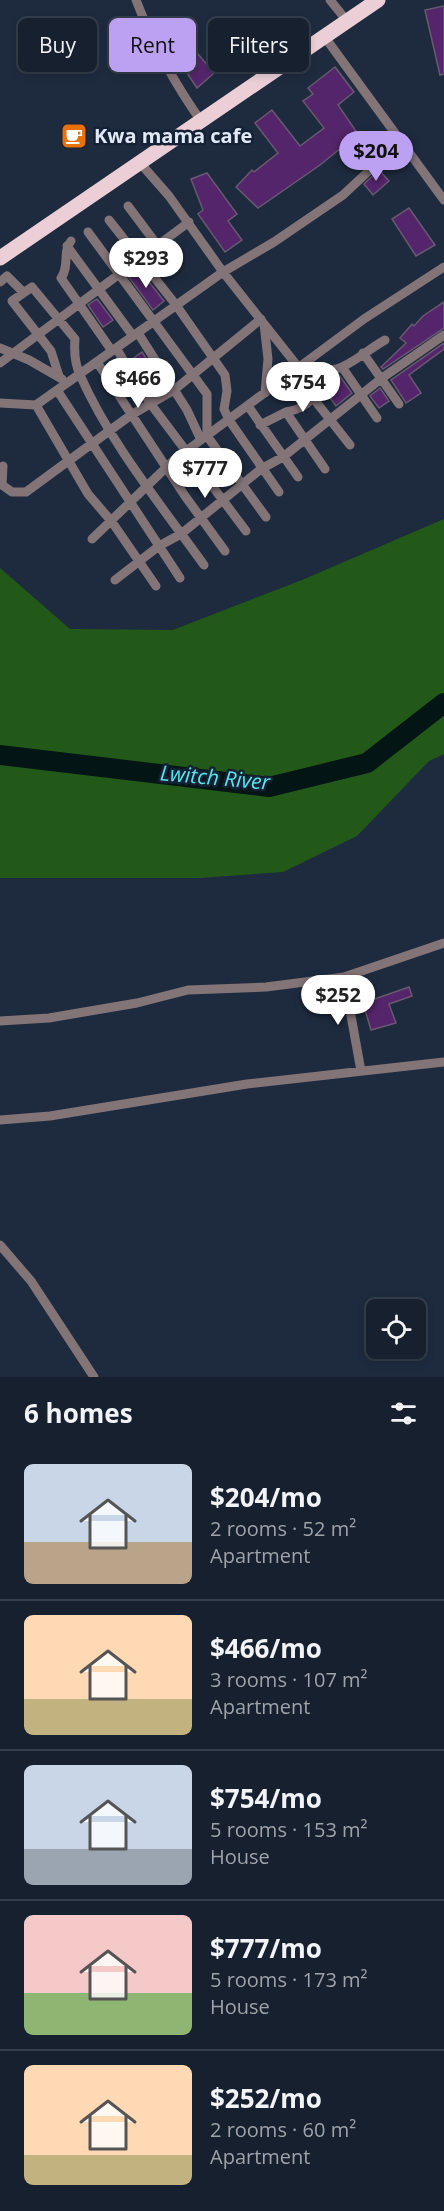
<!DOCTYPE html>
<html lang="en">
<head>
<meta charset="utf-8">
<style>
	:root { --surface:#16202f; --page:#1f2837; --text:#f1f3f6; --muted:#9ea3aa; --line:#353e4b; --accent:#bca0f2 }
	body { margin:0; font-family:"Open Sans",sans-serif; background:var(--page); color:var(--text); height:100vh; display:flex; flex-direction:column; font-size:22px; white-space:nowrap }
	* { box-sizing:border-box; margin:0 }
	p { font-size:20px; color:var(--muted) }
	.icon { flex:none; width:33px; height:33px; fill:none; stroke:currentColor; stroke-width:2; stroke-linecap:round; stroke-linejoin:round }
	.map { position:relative; height:1377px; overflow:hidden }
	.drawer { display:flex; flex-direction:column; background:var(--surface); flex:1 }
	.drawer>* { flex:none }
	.guide { position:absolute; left:18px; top:18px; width:408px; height:54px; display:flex; gap:12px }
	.tools { position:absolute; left:366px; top:1299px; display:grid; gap:12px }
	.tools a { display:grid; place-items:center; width:60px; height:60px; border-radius:9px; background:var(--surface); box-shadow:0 3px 9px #0003,0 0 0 2px var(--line); font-size:30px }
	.price { position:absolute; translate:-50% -51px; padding:0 14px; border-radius:21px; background:#fff; color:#222; font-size:20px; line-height:39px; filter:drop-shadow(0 2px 3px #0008) }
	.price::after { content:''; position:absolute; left:50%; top:36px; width:18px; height:14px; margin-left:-9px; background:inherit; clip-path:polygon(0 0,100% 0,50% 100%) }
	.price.current { background:var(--accent); color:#111 }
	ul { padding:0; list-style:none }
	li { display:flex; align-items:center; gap:18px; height:150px; padding:0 24px }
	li+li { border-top:2px solid var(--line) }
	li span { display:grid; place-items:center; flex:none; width:168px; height:120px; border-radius:9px; color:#555 }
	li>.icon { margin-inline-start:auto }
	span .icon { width:72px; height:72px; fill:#fffc; stroke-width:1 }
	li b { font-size:26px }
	h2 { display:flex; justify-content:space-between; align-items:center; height:72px; padding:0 24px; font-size:26px }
	.pill { padding:0 21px; border-radius:9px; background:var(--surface); box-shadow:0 3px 9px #0003,0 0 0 2px var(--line); font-size:21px; line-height:54px }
	.pill.current { background:var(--accent); color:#111 }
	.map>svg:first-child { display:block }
	.green { fill:#235918 }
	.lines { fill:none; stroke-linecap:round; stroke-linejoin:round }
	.river { stroke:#041515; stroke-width:20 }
	.building { fill:#54256a; stroke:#685970; stroke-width:1.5 }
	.minor { stroke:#837478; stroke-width:9 }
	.trunk { stroke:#ebced6; stroke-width:15 }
	.labels { text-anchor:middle; stroke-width:5; stroke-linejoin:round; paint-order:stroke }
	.poi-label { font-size:20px; font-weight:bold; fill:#e1e9f7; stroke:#152135; text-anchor:start }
	.water-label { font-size:21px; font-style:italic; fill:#58e7ec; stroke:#152135 }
</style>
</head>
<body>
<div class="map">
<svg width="444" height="1377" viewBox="0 0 444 1377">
	<rect width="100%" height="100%" fill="#1e2b3f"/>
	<!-- green -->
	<path class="green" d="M 444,519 L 444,754 L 429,761 L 357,836 L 283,872 L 200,878 L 0,878 L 0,568 L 70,629 L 173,630 L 302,580 Z"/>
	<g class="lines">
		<!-- river -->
		<path class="river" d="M 0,755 L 269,787 L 367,763 L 444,703"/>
	</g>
	<!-- building -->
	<path class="building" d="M 444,6 L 444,74 L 440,75 L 425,10 Z
		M 187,41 L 214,73 L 197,88 L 173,52 Z
		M 335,67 L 354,92 L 338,105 L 358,134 L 320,165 L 258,208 L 236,187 L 252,170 L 254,172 L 278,153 L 255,123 L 272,110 L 300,146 L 324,128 L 303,101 L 313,94 L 308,88 Z
		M 379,170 L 389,181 L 373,195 L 364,184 Z
		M 207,173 L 237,214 L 228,221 L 242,240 L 225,252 L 198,214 L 203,210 L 191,179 Z
		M 409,208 L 435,245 L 416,256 L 392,219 Z
		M 138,268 L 164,301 L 153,310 L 128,276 Z
		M 97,299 L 113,320 L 103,327 L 88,305 Z
		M 444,302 L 444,328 L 383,369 L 381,367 L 406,343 L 400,338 L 412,324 L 414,326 L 423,316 Z
		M 444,343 L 444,349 L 409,375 L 421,393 L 406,403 L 391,380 Z
		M 142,352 L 150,364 L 139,372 L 131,360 Z
		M 339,375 L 352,393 L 336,406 L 323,388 L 324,384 Z
		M 380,388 L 389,401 L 379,408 L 370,396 Z
		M 409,987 L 412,996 L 389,1004 L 396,1023 L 371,1030 L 363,1003 Z"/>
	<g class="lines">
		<!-- minor -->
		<path class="minor" d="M 136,0 C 153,44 174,83 201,121
			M 330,0 L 347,21
			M 324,36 L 444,200
			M 141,164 L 169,196 L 223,272 L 299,368 C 341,379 351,360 385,340
			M 128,206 L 158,246
			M 109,220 L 176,305 L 225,375 L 227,391 L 224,409 L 229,420 L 279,492
			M 88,232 L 207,394 L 207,436 L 266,517
			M 71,241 C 62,252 70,266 61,278 L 112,351
			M 67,246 L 133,336
			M 0,282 L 7,276 L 23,292
			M 264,324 L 268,359 L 265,393
			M 138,333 L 187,410 L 201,440
			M 0,348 L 29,360 L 62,379
			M 116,348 L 150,403 L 246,531
			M 363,353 L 399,404
			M 97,362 L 185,496 L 225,551
			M 0,363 L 189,222
			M 342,367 L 377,418
			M 59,376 L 51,351 L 12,301 L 32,287 L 75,339 C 74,351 75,364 80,375 C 110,443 161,505 204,565
			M 57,390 L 180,578
			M 313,398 L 350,445
			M 0,403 L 36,405 L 223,272 L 274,242 L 343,195 L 402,140
			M 36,405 L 88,494 L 112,522 L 156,586
			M 248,406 L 298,477
			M 286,412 C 309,408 318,397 318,373
			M 260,425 L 286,412 L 325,469
			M 3,466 L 2,485 L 12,492 L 26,492 L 131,415 L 174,390 L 261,319
			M 92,539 L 174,460 L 364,319 L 444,267
			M 115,580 L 159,546 L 181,534 L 261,469 L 283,457 L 382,378 L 444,335
			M 344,977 L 361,1071
			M 0,1021 L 49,1018 L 137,1003 L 188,990 L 266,987 L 344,977 L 444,943
			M 0,1120 L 50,1116 L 247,1084 L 444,1062
			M 0,1245 L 31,1281 L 94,1377"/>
		<!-- trunk -->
		<path class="trunk" d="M 0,258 L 378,0"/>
	</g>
	<!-- icons -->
	<defs>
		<g id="cafe-square" transform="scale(1.35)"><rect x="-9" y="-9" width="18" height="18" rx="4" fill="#e8710a" stroke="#152135"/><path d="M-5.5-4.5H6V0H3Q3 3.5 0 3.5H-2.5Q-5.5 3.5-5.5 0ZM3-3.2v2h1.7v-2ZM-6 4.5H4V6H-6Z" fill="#fff"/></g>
	</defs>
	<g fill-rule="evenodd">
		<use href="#cafe-square" x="74" y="136"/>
	</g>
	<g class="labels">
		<!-- poi labels -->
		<g class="poi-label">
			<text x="94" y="143">Kwa mama cafe</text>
		</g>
		<!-- water labels -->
		<g class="water-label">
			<text transform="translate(215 778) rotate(5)" y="7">Lwitch River</text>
		</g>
	</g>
</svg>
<div class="tools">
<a><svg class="icon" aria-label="locate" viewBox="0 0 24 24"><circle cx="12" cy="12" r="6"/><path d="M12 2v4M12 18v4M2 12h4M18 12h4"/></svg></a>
</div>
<b class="price current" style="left:376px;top:182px">$204</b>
<b class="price" style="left:146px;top:289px">$293</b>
<b class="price" style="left:138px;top:409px">$466</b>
<b class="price" style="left:303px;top:413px">$754</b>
<b class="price" style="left:205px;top:499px">$777</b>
<b class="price" style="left:338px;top:1026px">$252</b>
<div class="guide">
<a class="pill">Buy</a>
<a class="pill current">Rent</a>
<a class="pill">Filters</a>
</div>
</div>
<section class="drawer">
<h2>6 homes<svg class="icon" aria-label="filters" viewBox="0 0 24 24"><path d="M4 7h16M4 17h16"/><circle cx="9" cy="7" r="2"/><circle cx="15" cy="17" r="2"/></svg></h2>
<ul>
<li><span style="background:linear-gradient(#c9d6e8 65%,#b9a48a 0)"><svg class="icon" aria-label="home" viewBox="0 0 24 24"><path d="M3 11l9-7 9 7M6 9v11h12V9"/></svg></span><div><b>$204/mo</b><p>2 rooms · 52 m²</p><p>Apartment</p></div></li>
<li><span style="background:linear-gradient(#ffd9b3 70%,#c2b280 0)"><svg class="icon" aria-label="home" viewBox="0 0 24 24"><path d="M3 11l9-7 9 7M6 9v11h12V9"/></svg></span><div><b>$466/mo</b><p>3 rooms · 107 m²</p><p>Apartment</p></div></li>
<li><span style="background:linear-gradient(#c9d6e8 70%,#9aa5b1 0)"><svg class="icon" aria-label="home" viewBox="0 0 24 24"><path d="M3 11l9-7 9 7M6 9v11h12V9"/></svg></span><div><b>$754/mo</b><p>5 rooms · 153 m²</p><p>House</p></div></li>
<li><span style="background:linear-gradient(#f6c9c9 65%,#8fb573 0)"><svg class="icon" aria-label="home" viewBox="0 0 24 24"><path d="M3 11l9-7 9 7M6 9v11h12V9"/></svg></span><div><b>$777/mo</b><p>5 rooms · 173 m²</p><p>House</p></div></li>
<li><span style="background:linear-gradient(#ffd9b3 75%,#c2b280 0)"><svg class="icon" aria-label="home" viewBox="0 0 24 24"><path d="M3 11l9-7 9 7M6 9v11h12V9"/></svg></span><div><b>$252/mo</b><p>2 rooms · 60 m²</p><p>Apartment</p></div></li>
</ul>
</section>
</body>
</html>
